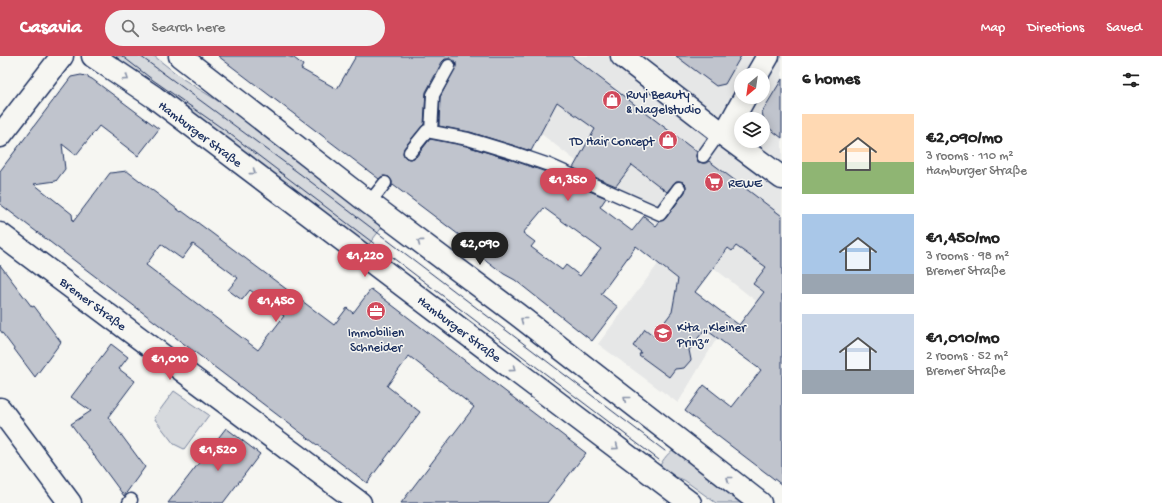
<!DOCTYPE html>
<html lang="en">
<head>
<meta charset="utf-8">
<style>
	:root { --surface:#fff; --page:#f2f2f2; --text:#222; --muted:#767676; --accent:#d1495b }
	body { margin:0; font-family:"Gochi Hand",sans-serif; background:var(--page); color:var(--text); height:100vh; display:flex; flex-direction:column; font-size:15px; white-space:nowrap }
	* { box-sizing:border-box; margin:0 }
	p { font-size:13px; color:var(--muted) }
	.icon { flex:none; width:22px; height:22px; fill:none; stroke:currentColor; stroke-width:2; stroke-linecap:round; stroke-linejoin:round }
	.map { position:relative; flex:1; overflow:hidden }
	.sheet { display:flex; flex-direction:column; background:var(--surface); width:380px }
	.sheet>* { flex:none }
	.needle { width:26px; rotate:209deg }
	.controls { position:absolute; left:734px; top:12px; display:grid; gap:8px }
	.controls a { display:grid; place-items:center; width:36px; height:36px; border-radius:50%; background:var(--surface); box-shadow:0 2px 10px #0003; font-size:20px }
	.price { position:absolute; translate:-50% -34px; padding:0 9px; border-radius:14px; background:var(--accent); color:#fff; font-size:13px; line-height:26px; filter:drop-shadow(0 1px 2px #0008) }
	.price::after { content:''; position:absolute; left:50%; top:24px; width:12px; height:9px; margin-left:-6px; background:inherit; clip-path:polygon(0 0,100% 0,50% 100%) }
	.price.selected { background:#222; color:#fff }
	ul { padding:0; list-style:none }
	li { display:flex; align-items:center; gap:12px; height:100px; padding:0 20px }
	li span { display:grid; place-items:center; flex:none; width:112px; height:80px; border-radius:0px; color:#555 }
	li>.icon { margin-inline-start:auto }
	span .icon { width:48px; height:48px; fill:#fffc; stroke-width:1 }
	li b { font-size:17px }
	h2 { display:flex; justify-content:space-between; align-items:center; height:48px; padding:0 20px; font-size:17px }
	header { display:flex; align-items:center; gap:24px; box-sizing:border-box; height:56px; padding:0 20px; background:var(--accent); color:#fff }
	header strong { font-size:19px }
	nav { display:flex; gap:22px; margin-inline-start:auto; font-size:14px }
	.search { width:280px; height:36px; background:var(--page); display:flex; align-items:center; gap:10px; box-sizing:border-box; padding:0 14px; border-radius:22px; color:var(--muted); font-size:15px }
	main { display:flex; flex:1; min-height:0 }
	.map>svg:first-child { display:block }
	.built { fill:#e6e7e7; fill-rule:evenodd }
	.green { fill:#d6d9dd; stroke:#78849e }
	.building { fill:#c0c4cd; stroke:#1b2f5e; fill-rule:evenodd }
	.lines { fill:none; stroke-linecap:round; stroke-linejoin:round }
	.lane-casing { stroke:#1b2f5e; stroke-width:15 }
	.street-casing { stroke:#1b2f5e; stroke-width:25 }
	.secondary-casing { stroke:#1b2f5e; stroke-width:25 }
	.lane { stroke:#f6f6f2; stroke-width:12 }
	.street { stroke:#f6f6f2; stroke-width:22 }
	.secondary { stroke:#f6f6f2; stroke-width:22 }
	.tram { stroke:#1b2f5e; stroke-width:1 }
	.oneway { stroke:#8892a8 }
	.labels { text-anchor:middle; stroke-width:3; stroke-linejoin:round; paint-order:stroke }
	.poi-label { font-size:13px; fill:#1b2f5e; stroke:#f6f6f2; text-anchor:start }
	.street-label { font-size:13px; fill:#1b2f5e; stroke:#f6f6f2 }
</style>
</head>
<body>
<header>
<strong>Casavia</strong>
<div class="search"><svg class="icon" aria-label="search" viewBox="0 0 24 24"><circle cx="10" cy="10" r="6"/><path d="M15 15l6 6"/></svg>Search here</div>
<nav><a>Map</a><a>Directions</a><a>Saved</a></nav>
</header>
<main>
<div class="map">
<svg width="782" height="447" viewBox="0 0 782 447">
	<rect width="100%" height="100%" fill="#f6f6f2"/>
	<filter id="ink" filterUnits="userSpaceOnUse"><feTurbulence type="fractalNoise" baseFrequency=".025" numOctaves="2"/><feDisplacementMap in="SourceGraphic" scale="8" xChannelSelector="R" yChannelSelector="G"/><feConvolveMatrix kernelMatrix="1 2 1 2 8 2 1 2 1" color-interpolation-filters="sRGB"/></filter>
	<g filter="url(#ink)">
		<!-- built -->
		<path class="built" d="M 441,0 L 782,0 L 782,265 ZM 741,19 L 763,19 L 763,41 L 741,41 ZM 741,63 L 763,63 L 763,85 L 741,85 Z
			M 658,208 L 729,262 L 678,347 L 598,288 Z"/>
		<!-- green -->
		<path class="green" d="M 108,0 L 154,0 L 183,23 L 226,50 L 383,170 L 366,192 Z
			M 174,335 L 209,359 L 184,393 L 174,388 L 154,362 Z
			M 674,393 L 746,447 L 716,447 L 684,424 L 658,414 C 661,406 667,398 674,393 Z"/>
		<!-- building -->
		<path class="building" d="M 218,0 L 286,0 L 294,2 L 303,9 L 301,13 L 337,33 L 356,0 L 571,0 L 697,96 L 696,100 L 698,106 L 703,107 L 706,107 L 709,105 L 749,135 L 782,160 L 782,429 L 685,355 L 704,329 L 732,351 L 761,314 L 705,273 L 689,294 L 691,304 L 684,312 L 675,313 L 669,321 L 639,299 L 641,296 L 633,290 L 645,273 L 654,280 L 672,256 L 678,223 L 636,190 L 601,238 L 618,251 L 592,285 L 515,224 L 504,218 L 465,188 L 467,185 L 393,129 L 391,132 L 392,129 L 392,125 L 389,121 L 383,120 L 379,123 ZM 445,3 L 449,3 L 453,4 L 456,6 L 456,10 L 440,41 L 439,70 L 470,76 L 531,95 L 557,46 L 595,73 L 573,112 L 616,130 L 632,109 L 667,136 L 676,125 L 679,125 L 683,126 L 686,129 L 686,133 L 685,136 L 666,162 L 660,165 L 656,170 L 644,160 L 632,175 L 600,151 L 606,142 L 566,125 L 566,126 L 546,116 L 512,104 L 466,90 L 430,83 L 416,101 L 409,103 L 406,102 L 403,98 L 404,92 L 424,68 L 426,36 L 442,6 ZM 544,152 L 601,193 L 580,220 L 566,209 L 562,214 L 531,191 L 535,186 L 523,177 ZM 736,190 L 766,211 L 753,228 L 764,236 L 739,269 L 695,236 L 728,192 L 732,195 Z
			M 676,0 L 741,0 L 725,28 L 716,30 Z
			M 81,19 L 86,20 L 92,23 L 159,73 L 138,100 L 99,70 L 76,99 L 62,88 L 65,113 L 56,125 L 34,128 L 72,158 L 73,166 L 110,117 L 127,115 L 181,156 L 182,155 L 213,178 L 334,269 L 347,252 L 353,257 L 371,233 L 586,397 L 547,447 L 401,447 L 474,351 L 409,300 L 387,330 L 420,356 L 367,427 L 0,148 L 0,115 L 71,21 ZM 161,188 L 182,203 L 193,188 L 238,222 L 228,234 L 242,244 L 250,234 L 284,260 L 258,294 L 146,209 Z
			M 782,23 L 782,82 L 765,69 L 762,56 Z
			M 0,209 L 32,251 L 34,250 L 61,286 L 35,321 L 0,274 Z
			M 111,288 L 128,301 L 119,313 L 135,325 L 108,361 L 145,411 L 124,440 L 71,368 L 91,355 L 71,341 Z
			M 226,372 L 260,398 L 223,447 L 168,447 Z"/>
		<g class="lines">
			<!-- lane casing -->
			<g class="lane-casing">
				<path id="lane" d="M 431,76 L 433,39 L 449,10
					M 410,96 L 427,75 L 468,83 L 514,97 L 549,109 L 660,158 L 679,132
					M 703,100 L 720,76
					M 369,147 L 385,127
					M 129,447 L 131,444"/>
			</g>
			<!-- street casing -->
			<g class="street-casing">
				<path id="street" d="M 622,0 L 724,79 L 782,122
					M 757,19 L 768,0
					M 724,79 L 745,41
					M 0,80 L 62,0
					M 0,178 L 360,447
					M 0,353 L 70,447"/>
			</g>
			<!-- secondary casing -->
			<g class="secondary-casing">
				<path id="secondary" d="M 93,0 L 154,41 L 690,447
					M 180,0 L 369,147 L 518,259 L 760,447"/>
			</g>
			<!-- lane -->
			<use href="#lane" class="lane"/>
			<!-- street -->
			<use href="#street" class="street"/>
			<!-- secondary -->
			<use href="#secondary" class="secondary"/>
			<!-- tram -->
			<path class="tram" d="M 122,0 L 153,24 L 226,75 L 518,297 L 659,404
				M 140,0 L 311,126 L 665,395"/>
		</g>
		<!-- one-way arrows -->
		<defs><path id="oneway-chevron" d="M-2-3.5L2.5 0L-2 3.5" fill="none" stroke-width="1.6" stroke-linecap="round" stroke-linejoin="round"/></defs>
		<g class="oneway">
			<use href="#oneway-chevron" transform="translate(126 22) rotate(34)"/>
			<use href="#oneway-chevron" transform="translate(253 116) rotate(37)"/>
			<use href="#oneway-chevron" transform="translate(420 186) rotate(-143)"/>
			<use href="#oneway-chevron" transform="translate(523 264) rotate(-142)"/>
			<use href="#oneway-chevron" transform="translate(513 313) rotate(37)"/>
			<use href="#oneway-chevron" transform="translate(626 343) rotate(-142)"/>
			<use href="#oneway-chevron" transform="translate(616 391) rotate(37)"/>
			<use href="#oneway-chevron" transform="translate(729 423) rotate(-142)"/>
		</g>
	</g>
	<!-- icons -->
	<defs>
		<g id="shop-disc" transform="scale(1)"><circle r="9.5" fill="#d1495b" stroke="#f6f6f2"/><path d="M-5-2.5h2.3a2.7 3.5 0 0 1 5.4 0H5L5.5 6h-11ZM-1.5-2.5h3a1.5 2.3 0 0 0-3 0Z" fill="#fff"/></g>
		<g id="supermarket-disc" transform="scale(1)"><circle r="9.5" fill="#d1495b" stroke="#f6f6f2"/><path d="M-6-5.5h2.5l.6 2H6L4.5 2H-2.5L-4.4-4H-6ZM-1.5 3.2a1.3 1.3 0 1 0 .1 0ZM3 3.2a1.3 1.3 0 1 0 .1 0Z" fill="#fff"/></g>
		<g id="office-disc" transform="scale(1)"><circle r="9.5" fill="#d1495b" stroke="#f6f6f2"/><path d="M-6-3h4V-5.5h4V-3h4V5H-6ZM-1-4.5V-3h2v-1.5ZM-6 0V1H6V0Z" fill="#fff"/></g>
		<g id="school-disc" transform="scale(1)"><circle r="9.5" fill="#d1495b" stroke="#f6f6f2"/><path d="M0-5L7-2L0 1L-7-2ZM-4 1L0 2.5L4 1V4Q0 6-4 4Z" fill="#fff"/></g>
	</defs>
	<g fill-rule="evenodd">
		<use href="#shop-disc" x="612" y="44"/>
		<use href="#shop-disc" x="668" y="84"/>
		<use href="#supermarket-disc" x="714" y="126"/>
		<use href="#office-disc" x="376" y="255"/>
		<use href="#school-disc" x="663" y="277"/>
	</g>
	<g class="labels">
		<!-- poi labels -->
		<g class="poi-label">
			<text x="626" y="42">Ruyi Beauty<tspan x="626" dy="15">&amp; Nagelstudio</tspan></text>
			<text x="654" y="89" text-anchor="end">TD Hair Concept</text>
			<text x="728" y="131">REWE</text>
			<text x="677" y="275">Kita „Kleiner<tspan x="677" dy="15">Prinz“</tspan></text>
			<text x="376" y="280" text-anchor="middle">Immobilien<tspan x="376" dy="15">Schneider</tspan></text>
		</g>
		<!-- street labels -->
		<g class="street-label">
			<text transform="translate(201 77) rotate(37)" y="5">Hamburger Straße</text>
			<text transform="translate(94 247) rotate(37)" y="5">Bremer Straße</text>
			<text transform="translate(460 272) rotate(37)" y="5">Hamburger Straße</text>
		</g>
	</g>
</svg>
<div class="controls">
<a><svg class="needle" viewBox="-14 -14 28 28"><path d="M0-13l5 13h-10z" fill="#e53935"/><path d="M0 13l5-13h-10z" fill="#767676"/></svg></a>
<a><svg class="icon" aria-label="layers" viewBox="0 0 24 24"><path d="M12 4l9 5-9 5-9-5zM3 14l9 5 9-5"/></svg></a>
</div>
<b class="price" style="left:568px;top:146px">€1,350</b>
<b class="price selected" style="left:480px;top:210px">€2,090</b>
<b class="price" style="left:365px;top:222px">€1,220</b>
<b class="price" style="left:276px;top:267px">€1,450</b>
<b class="price" style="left:170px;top:325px">€1,010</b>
<b class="price" style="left:218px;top:416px">€1,520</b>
</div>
<section class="sheet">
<h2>6 homes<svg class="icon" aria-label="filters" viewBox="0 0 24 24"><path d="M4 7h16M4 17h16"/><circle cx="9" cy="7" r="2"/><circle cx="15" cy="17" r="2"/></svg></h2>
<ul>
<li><span style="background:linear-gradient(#ffd9b3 60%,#8fb573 0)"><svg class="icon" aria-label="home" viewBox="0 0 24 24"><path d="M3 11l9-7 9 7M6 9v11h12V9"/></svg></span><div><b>€2,090/mo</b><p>3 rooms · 110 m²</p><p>Hamburger Straße</p></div></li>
<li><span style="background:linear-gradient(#a9c7e8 75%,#9aa5b1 0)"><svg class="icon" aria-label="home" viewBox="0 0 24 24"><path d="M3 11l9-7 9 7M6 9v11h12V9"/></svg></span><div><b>€1,450/mo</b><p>3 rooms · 98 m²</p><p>Bremer Straße</p></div></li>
<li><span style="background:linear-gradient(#c9d6e8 70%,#9aa5b1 0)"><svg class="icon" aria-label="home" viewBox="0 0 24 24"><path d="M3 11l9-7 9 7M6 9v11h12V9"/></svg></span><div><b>€1,010/mo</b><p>2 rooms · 52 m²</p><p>Bremer Straße</p></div></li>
</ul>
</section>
</main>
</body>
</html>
